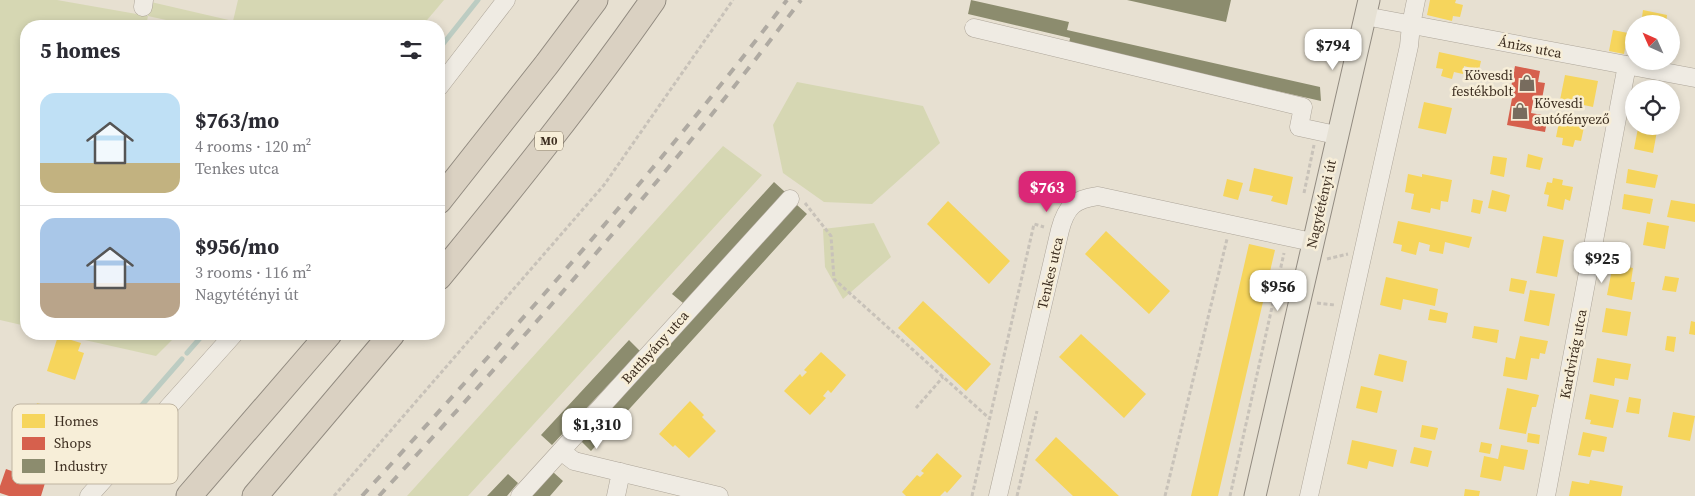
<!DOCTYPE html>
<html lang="en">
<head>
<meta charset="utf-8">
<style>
	:root { --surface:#fff; --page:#f7f7f7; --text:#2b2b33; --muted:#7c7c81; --line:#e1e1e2; --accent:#db2777 }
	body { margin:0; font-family:"Source Serif 4",serif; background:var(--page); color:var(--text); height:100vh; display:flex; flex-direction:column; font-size:19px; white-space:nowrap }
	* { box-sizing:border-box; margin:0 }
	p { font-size:16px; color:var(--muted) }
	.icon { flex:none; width:28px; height:28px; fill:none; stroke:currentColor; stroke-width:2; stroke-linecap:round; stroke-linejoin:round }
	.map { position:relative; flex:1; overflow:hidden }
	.drawer { position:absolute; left:20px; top:20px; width:425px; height:320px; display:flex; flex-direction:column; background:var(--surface); border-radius:20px; box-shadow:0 2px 8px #0003 }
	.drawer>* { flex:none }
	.needle { width:32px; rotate:315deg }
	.tools { position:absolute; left:1625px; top:15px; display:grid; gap:10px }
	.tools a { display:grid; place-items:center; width:55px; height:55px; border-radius:50%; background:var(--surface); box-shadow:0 2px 8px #0003; font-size:25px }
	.price { position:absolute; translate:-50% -42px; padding:0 11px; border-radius:10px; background:#fff; color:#222; font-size:16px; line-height:32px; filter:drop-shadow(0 1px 2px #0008) }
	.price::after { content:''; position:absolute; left:50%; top:30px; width:15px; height:11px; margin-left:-8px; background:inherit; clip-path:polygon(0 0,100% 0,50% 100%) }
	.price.current { background:var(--accent); color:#fff }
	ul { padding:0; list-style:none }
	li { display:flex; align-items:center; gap:15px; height:125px; padding:0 20px }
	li+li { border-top:1px solid var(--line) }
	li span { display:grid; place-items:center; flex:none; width:140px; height:100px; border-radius:15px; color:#555 }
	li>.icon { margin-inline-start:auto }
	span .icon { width:60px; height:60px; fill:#fffc; stroke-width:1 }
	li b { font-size:21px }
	h2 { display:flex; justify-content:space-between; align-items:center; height:60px; padding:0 20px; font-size:21px }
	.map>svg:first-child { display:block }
	.green { fill:#d6d7b3 }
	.homes { fill:#f6d55c }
	.shops { fill:#d6604d }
	.industry { fill:#8c8c6e }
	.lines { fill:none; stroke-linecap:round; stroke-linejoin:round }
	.stream { stroke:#bcccc2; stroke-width:5 }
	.minor-casing { stroke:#ada599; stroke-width:19 }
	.major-casing { stroke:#928b80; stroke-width:23 }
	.highway-casing { stroke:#928b80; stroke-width:27 }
	.path { stroke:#c8c2b9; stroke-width:3; stroke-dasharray:4 2.5; stroke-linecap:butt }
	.minor { stroke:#efebe3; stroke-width:18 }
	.major { stroke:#e6e1d4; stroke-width:21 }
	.highway { stroke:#dad1c2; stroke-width:25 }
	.rail { stroke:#afaaa2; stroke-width:4; stroke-dasharray:9 9; stroke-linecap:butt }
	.labels { text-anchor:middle; stroke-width:5; stroke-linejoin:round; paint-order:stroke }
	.shield { fill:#f7eed8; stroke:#756857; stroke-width:1 }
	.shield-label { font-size:12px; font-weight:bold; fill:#3d2e20 }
	.street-label { font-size:14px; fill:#3d2e20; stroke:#f7eed8 }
	.poi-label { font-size:14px; fill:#3d2e20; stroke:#f7eed8; text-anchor:end }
	.key { fill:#f7eed8; stroke:#bfb4a1; stroke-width:1 }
	.key-label { font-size:14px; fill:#3d2e20 }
</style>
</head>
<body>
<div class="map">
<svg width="1695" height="496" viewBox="0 0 1695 496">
	<rect width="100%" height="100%" fill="#e7e0d1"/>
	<!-- green -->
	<path class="green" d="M 0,0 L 57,0 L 148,16 L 151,2 L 233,21 L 238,0 L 444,0 L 422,26 L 193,26 L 148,16 L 146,26 L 26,26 L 26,326 L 0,320 Z
		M 797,82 L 923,106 L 940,143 L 872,204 L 824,202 L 783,173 L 773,125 Z
		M 723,146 L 762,175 L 468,496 L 407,496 Z
		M 874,223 L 891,257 L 843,299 L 825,267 L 823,229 Z
		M 58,334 L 178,334 L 156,356 Z"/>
	<!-- homes -->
	<path class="homes" d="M 1430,0 L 1456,0 L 1455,3 L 1463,5 L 1460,17 L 1453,16 L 1452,21 L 1427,15 Z
		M 1643,10 L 1667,15 L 1666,24 L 1641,24 Z
		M 1613,30 L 1628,33 L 1624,54 L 1609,51 Z
		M 1439,52 L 1481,61 L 1479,70 L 1464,66 L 1463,74 L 1454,72 L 1452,79 L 1441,76 L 1443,69 L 1436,68 Z
		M 1565,75 L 1598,81 L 1593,107 L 1560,100 Z
		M 1424,102 L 1452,108 L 1446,134 L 1418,128 Z
		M 1559,122 L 1584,127 L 1581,141 L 1575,140 L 1573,147 L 1562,145 L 1563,138 L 1556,137 Z
		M 1638,128 L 1657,131 L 1653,153 L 1634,149 Z
		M 1528,154 L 1543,158 L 1540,170 L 1526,167 Z
		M 1493,156 L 1507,158 L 1504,177 L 1490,174 Z
		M 1254,168 L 1293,177 L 1287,205 L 1271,201 L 1273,196 L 1249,191 Z
		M 1628,169 L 1658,175 L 1655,188 L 1626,183 Z
		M 1408,174 L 1422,177 L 1422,174 L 1452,180 L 1448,202 L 1441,201 L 1440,210 L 1431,208 L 1430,213 L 1411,209 L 1414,194 L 1405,192 Z
		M 1553,178 L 1563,180 L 1562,185 L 1573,187 L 1570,201 L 1565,199 L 1563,210 L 1547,206 L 1549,195 L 1544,194 L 1547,182 L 1552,183 Z
		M 1227,179 L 1243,183 L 1238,200 L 1223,196 Z
		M 1492,190 L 1510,195 L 1506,212 L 1488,208 Z
		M 1624,194 L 1653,199 L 1650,214 L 1622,209 Z
		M 1473,199 L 1483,201 L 1480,214 L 1471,212 Z
		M 1671,200 L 1695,204 L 1695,222 L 1667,217 Z
		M 948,201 L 1010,261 L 989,284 L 927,224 Z
		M 1398,221 L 1472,237 L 1469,248 L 1445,242 L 1443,254 L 1429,251 L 1430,245 L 1419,242 L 1416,255 L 1401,251 L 1402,245 L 1393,243 Z
		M 1647,222 L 1669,226 L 1665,249 L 1643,245 Z
		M 1106,231 L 1170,291 L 1149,314 L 1085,254 Z
		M 1543,236 L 1564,240 L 1557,277 L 1536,273 Z
		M 1249,244 L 1275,250 L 1218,496 L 1191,496 Z
		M 1613,264 L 1633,268 L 1631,282 L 1635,282 L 1632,300 L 1607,295 Z
		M 1665,276 L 1679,278 L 1676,292 L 1662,290 Z
		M 1386,277 L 1438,289 L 1435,306 L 1403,299 L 1401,310 L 1380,305 Z
		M 1511,278 L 1527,281 L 1524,294 L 1509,291 Z
		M 1530,290 L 1555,294 L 1549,326 L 1524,321 Z
		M 923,301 L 991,364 L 966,391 L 898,328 Z
		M 1606,308 L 1631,312 L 1627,336 L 1602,332 Z
		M 1430,309 L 1448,313 L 1446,323 L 1428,320 Z
		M 1691,321 L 1695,322 L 1695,335 L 1689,334 Z
		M 1474,326 L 1499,330 L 1497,343 L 1472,338 Z
		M 1081,334 L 1146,394 L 1124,418 L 1059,357 Z
		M 58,336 L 81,343 L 78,351 L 84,353 L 75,380 L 47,371 Z
		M 1520,336 L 1548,341 L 1545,354 L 1540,353 L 1539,359 L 1531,358 L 1527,380 L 1503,376 L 1506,357 L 1515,359 Z
		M 1667,336 L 1676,337 L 1674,352 L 1665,350 Z
		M 821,352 L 846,375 L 831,393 L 828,390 L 823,396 L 826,398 L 810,415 L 784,391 L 800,374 L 802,377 L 807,372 L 804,370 Z
		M 1379,354 L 1407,361 L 1403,382 L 1374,375 Z
		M 1597,358 L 1631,364 L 1628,380 L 1615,378 L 1614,386 L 1593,382 Z
		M 1361,386 L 1382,391 L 1377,413 L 1356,408 Z
		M 1507,388 L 1539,395 L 1536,407 L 1532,407 L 1526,434 L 1499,429 Z
		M 1590,394 L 1619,400 L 1613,428 L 1590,424 L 1591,420 L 1585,419 Z
		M 1629,397 L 1641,399 L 1639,414 L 1626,412 Z
		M 690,401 L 704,415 L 702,417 L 716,431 L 689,458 L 675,445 L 673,447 L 659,434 Z
		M 37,403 L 88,417 L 82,440 L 30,426 Z
		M 1673,412 L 1695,416 L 1690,441 L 1668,437 Z
		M 1422,425 L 1438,428 L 1435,440 L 1420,437 Z
		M 1583,432 L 1607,437 L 1604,452 L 1592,450 L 1590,457 L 1578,455 Z
		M 1528,433 L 1540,435 L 1539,444 L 1527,442 Z
		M 1056,437 L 1088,467 L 1119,496 L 1073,496 L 1035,460 Z
		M 1352,440 L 1397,450 L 1393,467 L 1369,461 L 1367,469 L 1347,464 Z
		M 1481,442 L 1492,444 L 1490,454 L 1479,452 Z
		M 1501,445 L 1528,450 L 1524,470 L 1504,466 L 1501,481 L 1480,477 L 1484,456 L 1498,459 Z
		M 1414,447 L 1432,451 L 1428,467 L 1410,463 Z
		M 937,453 L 962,476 L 947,493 L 945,491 L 940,496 L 906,496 L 902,492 L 917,475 L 920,477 L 924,473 L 921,471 Z
		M 1590,480 L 1623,486 L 1621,496 L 1569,496 L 1572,481 L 1589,484 Z
		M 1465,489 L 1480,491 L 1479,496 L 1464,496 Z"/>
	<!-- shops -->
	<path class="shops" d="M 1515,66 L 1540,71 L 1538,82 L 1545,83 L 1542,99 L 1534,97 L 1531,113 L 1548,116 L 1545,132 L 1507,125 L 1513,93 L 1510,93 Z
		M 6,469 L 45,483 L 41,496 L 9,496 L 0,493 L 0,486 Z"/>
	<!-- industry -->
	<path class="industry" d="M 971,0 L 1069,22 L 1067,30 L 1320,87 L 1321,101 L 1069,44 L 1070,38 L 968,14 Z
		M 1127,0 L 1231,0 L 1226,22 Z
		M 774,182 L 785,192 L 683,303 L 672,294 Z
		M 797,205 L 807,214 L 591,451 L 581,441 Z
		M 629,340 L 640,351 L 552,445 L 541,435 Z
		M 553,472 L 563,481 L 550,496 L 532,496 Z
		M 508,474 L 518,483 L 507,496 L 487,496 Z"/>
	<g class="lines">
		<!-- stream -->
		<path class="stream" d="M 439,49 L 478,0
			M 187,353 L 201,337
			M 135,413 L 182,359"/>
		<!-- minor casing -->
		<g class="minor-casing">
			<path id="minor" d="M 143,7 L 144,0
				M 1365,16 L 1695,78
				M 974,28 L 1303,107 L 1299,127 L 1336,135
				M 439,87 L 506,0
				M 561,451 L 574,461 L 719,496
				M 89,496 L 234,334
				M 520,496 L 790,199
				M 616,496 L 621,472
				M 998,496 L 1060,230 C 1066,207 1074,199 1098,196 L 1312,242
				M 1309,496 L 1409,46 L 1411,25 L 1416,0
				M 1546,496 L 1627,65"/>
		</g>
		<!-- major casing -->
		<g class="major-casing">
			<path id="major" d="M 1255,496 L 1369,0"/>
		</g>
		<!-- highway casing -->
		<g class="highway-casing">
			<path id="highway" d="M 439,201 L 547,64 L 595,0
				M 439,277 C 513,187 586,96 653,0
				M 189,496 L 329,334
				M 255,496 L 392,334"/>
		</g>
		<!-- path -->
		<path class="path" d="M 1304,193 L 1314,145
			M 805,203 L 831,236 L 834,279 L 990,419
			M 1327,259 L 1348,254
			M 1317,303 L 1335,305
			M 916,408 L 943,377
			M 334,496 L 604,185 L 733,0
			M 972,496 L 1034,224 L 1044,227
			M 1017,496 L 1037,411
			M 1165,496 L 1227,239
			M 1230,496 L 1284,253"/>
		<!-- minor -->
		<use href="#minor" class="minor"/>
		<!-- major -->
		<use href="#major" class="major"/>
		<!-- highway -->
		<use href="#highway" class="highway"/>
		<!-- rail -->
		<path class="rail" d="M 362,496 C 509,335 655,174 787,0
			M 379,496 C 526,336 670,174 801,0"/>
	</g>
	<!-- icons -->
	<defs>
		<g id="shop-bare" transform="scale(1.35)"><path d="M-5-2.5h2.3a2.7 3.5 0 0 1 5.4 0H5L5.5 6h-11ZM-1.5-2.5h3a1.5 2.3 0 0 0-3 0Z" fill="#786c5e" stroke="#f7eed8" stroke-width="2.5" paint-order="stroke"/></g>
	</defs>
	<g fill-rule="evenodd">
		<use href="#shop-bare" x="1527" y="83"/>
		<use href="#shop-bare" x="1520" y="111"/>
	</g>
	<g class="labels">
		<!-- shield labels -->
		<rect class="shield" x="535" y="131.5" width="28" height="19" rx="4"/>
		<g class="shield-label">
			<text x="549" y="145">M0</text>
		</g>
		<!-- street labels -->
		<g class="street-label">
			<text transform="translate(1530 47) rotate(11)" y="5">Ánizs utca</text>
			<text transform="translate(1321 204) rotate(-77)" y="5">Nagytétényi út</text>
			<text transform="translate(1050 273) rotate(-77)" y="5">Tenkes utca</text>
			<text transform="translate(655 347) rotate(-48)" y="5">Batthyány utca</text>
			<text transform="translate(1573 354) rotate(-79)" y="5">Kardvirág utca</text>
		</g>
		<!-- poi labels -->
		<g class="poi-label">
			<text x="1513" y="80">Kövesdi<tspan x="1513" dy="16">festékbolt</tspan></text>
			<text x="1534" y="108" text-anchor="start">Kövesdi<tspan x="1534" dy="16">autófényező</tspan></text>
		</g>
	</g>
	<!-- legend -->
	<rect x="12" y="404" width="166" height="80" rx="8" class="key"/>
	<rect x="22" y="414" width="23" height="14" fill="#f6d55c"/>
	<rect x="22" y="437" width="23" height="13" fill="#d6604d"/>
	<rect x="22" y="459" width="23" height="14" fill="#8c8c6e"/>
	<g class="key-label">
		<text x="54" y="426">Homes</text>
		<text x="54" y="448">Shops</text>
		<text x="54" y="471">Industry</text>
	</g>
</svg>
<div class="tools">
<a><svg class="needle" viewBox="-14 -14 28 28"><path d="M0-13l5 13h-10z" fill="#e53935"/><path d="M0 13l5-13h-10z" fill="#7c7c81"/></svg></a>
<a><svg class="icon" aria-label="locate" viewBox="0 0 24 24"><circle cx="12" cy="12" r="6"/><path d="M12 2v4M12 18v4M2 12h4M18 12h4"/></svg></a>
</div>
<b class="price" style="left:1333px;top:71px">$794</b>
<b class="price current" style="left:1047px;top:213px">$763</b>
<b class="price" style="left:1602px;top:284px">$925</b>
<b class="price" style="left:1278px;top:312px">$956</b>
<b class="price" style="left:597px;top:450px">$1,310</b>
<section class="drawer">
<h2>5 homes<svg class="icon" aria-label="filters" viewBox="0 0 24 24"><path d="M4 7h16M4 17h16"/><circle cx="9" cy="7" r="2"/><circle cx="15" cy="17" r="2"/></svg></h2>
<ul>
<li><span style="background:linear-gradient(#bfe0f5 70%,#c2b280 0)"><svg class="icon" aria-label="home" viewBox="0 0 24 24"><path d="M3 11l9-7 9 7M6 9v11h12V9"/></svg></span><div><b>$763/mo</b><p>4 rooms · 120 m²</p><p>Tenkes utca</p></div></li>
<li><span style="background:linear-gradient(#a9c7e8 65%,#b9a48a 0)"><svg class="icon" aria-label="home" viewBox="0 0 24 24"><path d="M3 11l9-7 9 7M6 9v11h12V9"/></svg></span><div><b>$956/mo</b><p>3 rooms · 116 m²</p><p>Nagytétényi út</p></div></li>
</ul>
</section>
</div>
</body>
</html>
